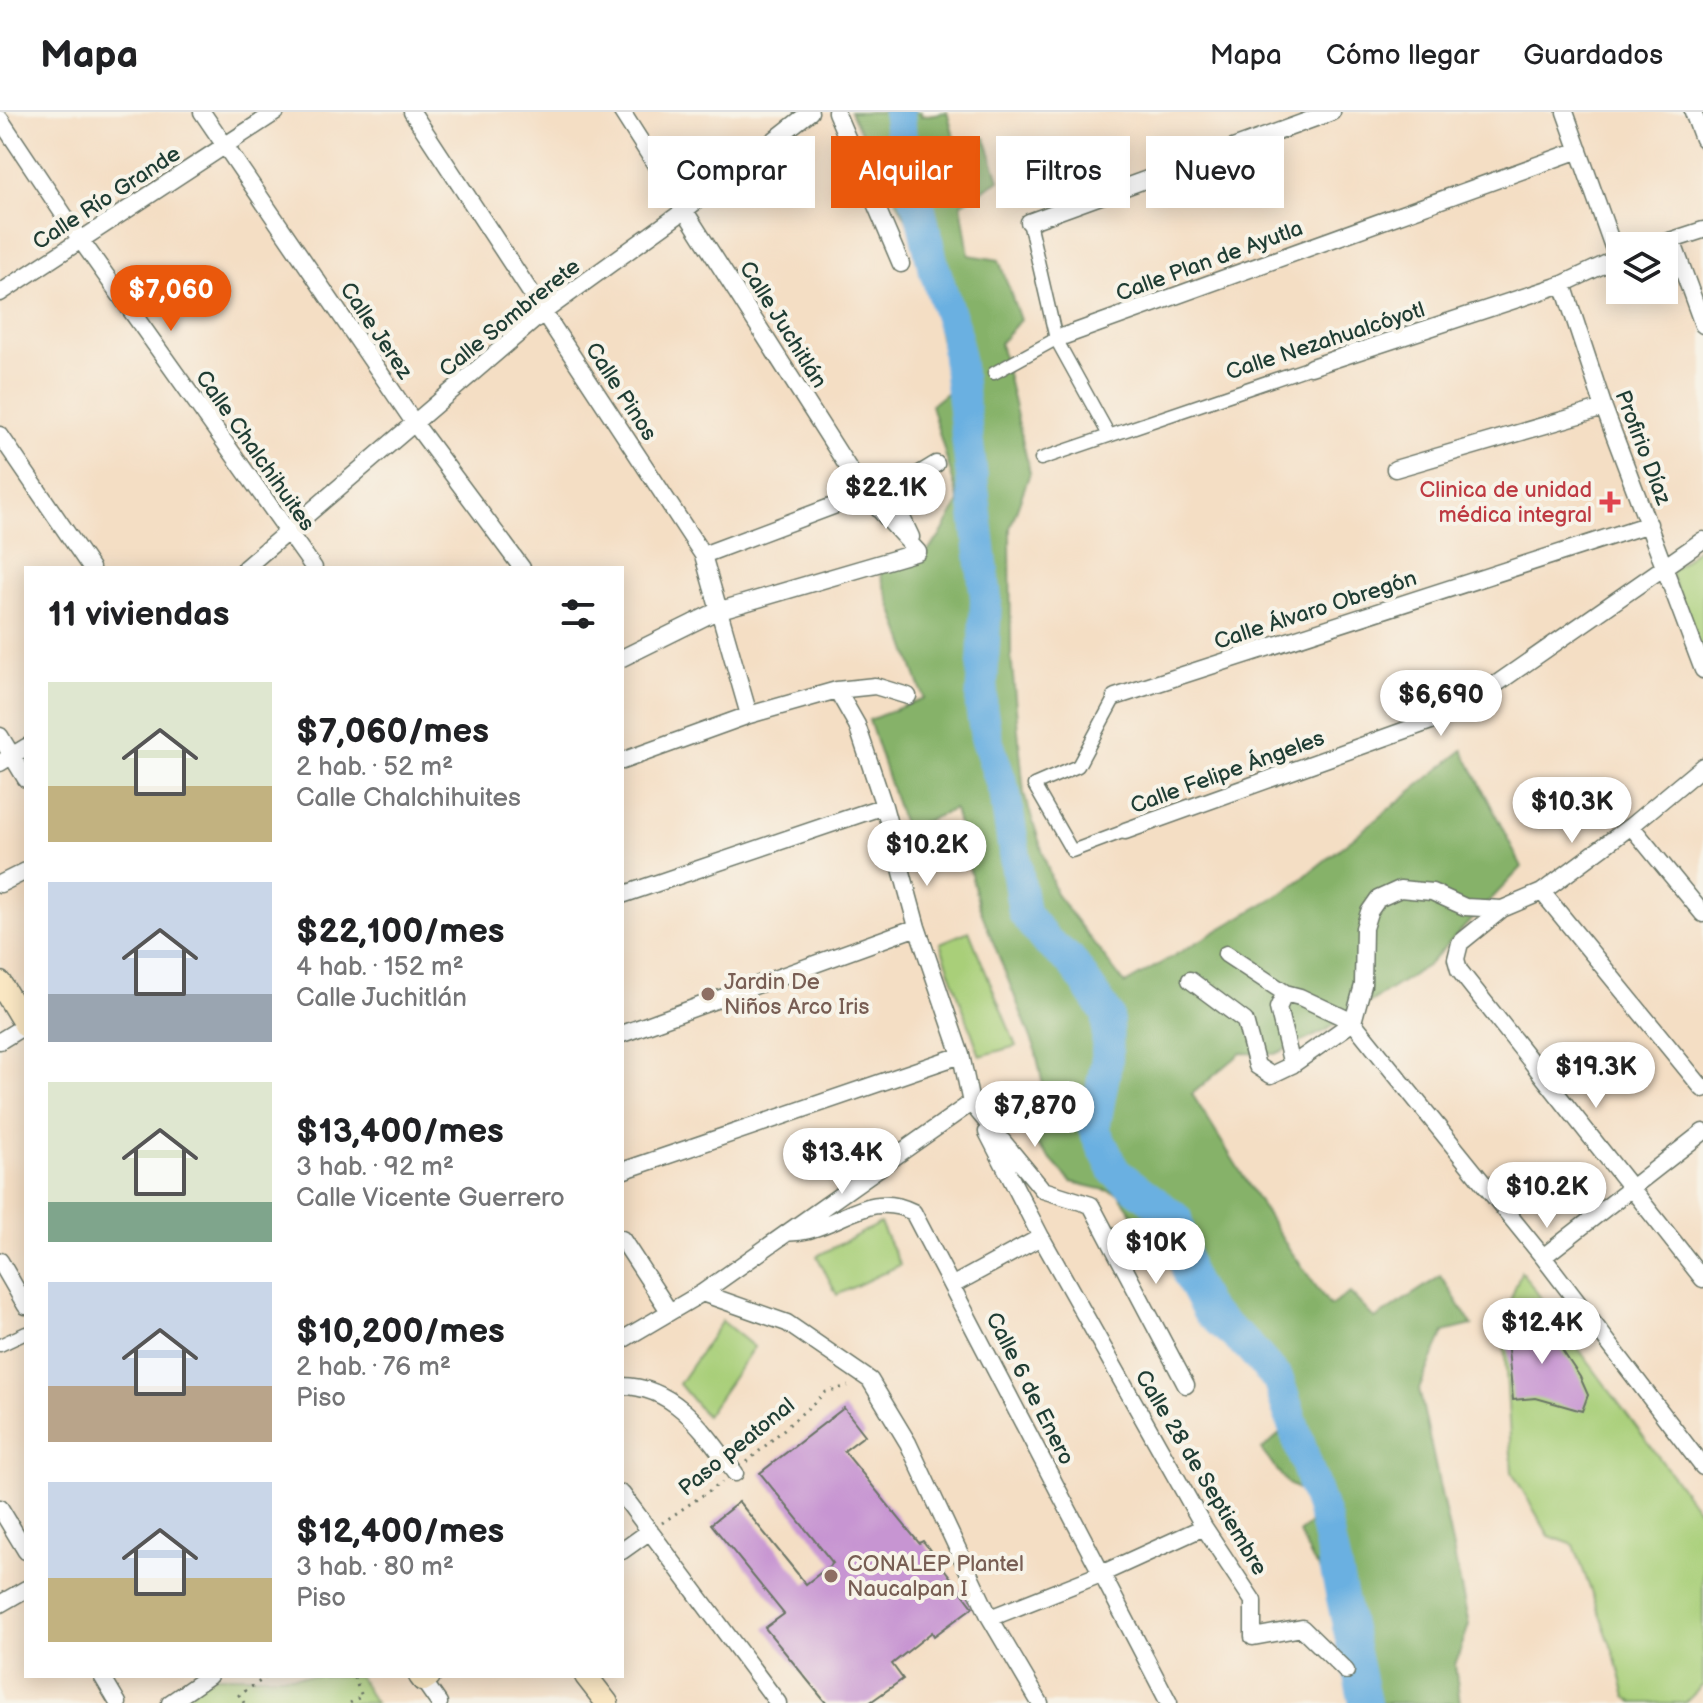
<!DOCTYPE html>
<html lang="es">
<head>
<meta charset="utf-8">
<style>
	:root { --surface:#fff; --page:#f6f6f6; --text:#202124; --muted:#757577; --line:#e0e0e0; --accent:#ea580c }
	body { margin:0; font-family:"Balsamiq Sans",sans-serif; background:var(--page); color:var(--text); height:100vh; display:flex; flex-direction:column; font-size:30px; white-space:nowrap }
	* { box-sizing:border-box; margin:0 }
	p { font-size:26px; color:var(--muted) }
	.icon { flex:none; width:44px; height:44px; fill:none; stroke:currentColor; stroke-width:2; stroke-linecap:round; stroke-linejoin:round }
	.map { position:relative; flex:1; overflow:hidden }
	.details { position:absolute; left:24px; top:454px; width:600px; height:1112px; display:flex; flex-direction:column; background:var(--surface); border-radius:0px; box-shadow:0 4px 20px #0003 }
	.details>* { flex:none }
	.banner { position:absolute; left:648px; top:24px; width:760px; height:72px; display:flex; gap:16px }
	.fabs { position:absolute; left:1606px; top:120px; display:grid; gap:16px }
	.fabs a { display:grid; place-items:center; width:72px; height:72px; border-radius:0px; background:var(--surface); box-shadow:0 4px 20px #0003; font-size:40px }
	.price { position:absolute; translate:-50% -68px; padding:0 18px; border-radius:28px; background:#fff; color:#222; font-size:26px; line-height:52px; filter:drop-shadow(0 2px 4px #0008) }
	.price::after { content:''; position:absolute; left:50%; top:48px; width:24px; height:18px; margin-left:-12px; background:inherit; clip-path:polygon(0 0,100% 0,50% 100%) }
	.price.on { background:var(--accent); color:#fff }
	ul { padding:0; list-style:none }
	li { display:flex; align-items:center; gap:24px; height:200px; padding:0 24px }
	li span { display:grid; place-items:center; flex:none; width:224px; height:160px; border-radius:0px; color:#555 }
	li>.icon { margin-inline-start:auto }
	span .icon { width:96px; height:96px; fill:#fffc; stroke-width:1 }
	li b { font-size:34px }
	h2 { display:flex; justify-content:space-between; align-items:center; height:96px; padding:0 24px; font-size:34px }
	.pill { padding:0 28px; border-radius:0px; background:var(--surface); box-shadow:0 4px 20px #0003; font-size:28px; line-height:72px }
	.pill.on { background:var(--accent); color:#fff }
	header { display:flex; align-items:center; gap:48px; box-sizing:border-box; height:112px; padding:0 40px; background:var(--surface); border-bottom:2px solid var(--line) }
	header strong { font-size:38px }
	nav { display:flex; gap:44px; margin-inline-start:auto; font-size:28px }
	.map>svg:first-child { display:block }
	.green { fill:#a9cf79; stroke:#648656; stroke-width:2 }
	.forest { fill:#86b269; stroke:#52784e; stroke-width:2 }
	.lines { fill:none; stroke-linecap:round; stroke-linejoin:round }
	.river { stroke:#6bb0e1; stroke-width:32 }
	.building { fill:#c795d2 }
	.pedestrian-casing { stroke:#6a7566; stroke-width:15 }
	.minor-casing { stroke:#6a7566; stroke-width:19 }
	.secondary-casing { stroke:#6a7566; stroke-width:25 }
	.path { stroke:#6a7566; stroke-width:3; stroke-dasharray:2 6; stroke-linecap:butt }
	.pedestrian { stroke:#fff; stroke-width:12 }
	.minor { stroke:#fff; stroke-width:16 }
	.secondary { stroke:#fae7c3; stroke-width:22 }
	.health-dot { fill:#e0444e; stroke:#f7f3e8; stroke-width:3 }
	.education-dot { fill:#8d6e63; stroke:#f7f3e8; stroke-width:3 }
	.labels { text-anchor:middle; stroke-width:8; stroke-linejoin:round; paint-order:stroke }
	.street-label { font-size:22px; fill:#1f3d34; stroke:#f7f3e8 }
	.health-label { font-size:22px; fill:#be3a42; stroke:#f7f3e8; text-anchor:end }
	.education-label { font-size:22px; fill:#785e54; stroke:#f7f3e8; text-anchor:start }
</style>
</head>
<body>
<header>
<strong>Mapa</strong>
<nav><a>Mapa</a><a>Cómo llegar</a><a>Guardados</a></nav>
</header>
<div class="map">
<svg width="1703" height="1591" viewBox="0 0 1703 1591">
	<rect width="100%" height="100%" fill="#f7f3e8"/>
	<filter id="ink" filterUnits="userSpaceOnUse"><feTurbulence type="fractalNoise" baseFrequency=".0125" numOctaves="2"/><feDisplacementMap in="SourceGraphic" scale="16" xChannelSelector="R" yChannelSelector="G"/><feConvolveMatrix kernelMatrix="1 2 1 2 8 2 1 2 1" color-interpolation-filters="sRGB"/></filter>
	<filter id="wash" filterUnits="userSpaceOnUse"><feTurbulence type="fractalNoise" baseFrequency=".006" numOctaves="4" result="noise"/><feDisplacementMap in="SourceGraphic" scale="32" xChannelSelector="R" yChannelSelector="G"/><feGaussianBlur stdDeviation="1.8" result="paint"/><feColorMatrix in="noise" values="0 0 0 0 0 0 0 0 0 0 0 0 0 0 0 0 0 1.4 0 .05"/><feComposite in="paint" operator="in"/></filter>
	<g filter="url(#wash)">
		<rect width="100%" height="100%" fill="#f4dec4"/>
		<!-- green -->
		<path class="green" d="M 1703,432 L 1703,550 L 1670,460 Z
			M 969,819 L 1016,934 L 980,944 L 940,831 Z
			M 880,1111 L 900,1153 L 837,1183 L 817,1144 Z
			M 1521,1159 L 1703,1405 L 1703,1573 L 1685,1591 L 1635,1591 L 1626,1585 L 1617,1550 L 1574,1433 L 1549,1424 L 1512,1360 L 1503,1209 Z
			M 722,1209 L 754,1235 L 706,1304 L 679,1272 Z
			M 213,1564 L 358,1564 L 375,1591 L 175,1591 Z"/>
		<!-- forest -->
		<path class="forest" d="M 850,0 L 921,0 L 921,4 L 947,0 L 957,34 L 985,26 L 999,68 L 961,92 L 969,143 L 999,148 L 1020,208 L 1000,231 L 1030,361 L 1010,416 L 1011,543 L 1024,681 L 1056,782 L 1125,872 L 1289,777 L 1463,638 L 1522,755 L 1428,853 L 1325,919 L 1275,942 L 1241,941 L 1192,982 L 1283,1128 L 1330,1194 L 1350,1181 L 1375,1207 L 1441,1164 L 1472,1213 L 1444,1220 L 1419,1277 L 1469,1513 L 1455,1553 L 1460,1591 L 1379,1591 L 1361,1506 L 1313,1449 L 1299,1421 L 1313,1408 L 1308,1382 L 1288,1372 L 1261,1338 L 1296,1308 L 1272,1271 L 1203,1203 L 1118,1081 L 1071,1070 L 1004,996 L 1044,978 L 1035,936 L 979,794 L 954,697 L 905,718 L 869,608 L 924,586 L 879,458 L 923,444 L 939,426 L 959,390 L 931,293 L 951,277 L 935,201 L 907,108 Z"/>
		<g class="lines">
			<!-- river -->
			<path class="river" d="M 899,0 L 903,56 L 920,98 L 933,153 L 955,220 L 986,487 L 981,595 L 986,625 L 1005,682 L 1024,801 L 1045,828 L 1072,850 L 1108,903 L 1107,946 L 1094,1017 L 1115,1060 L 1176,1106 L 1188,1162 L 1208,1200 L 1249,1235 L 1278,1268 L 1325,1408 L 1365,1591"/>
		</g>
		<g id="blocks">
			<!-- building -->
			<path class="building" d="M 1536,1199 L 1580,1265 L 1588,1283 L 1582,1299 L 1536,1286 L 1513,1288 L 1506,1217 Z
				M 844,1296 L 865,1323 L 844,1339 L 919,1431 L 923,1429 L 973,1495 L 934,1524 L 932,1520 L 892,1552 L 903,1567 L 869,1591 L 826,1591 L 765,1516 L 784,1502 L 711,1412 L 739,1390 L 806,1472 L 833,1451 L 760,1361 Z"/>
		</g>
	</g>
	<g filter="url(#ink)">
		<use href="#blocks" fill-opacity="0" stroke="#6a7566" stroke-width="2"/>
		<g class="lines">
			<!-- pedestrian casing -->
			<g class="pedestrian-casing">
				<path id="pedestrian" d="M 1029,110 L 1056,227 L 1109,323
					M 994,261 L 1056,227
					M 1041,347 L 1311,255
					M 1115,585 L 1078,654 L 1034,673 L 1072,739 L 1125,719
					M 0,1233 L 26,1221"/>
			</g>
			<!-- minor casing -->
			<g class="minor-casing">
				<path id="minor" d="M 202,0 L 415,312 L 522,456
					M 412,0 L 703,443 L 749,603
					M 622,0 L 865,382 L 918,440
					M 836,0 L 901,152
					M 1565,0 L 1617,146
					M 1693,0 L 1703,27
					M 0,7 L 80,127 L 314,456
					M 1029,110 L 1332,0
					M 1672,128 L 1703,213
					M 1654,134 L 1703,118
					M 1563,172 L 1604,296 L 1703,558
					M 0,181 L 276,0
					M 1056,227 L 1579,38
					M 1311,255 L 1563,172 L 1620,145
					M 0,323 L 91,456
					M 1395,357 L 1604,296
					M 890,380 L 911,425
					M 703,443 L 865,382 L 890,380 L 936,352
					M 245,456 L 545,199 L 685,98 L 810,0
					M 622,546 L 717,499 L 918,440
					M 837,578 L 857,613 L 884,694 L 917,815 L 961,943 L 971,991 L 1043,1078 L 1091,1093 L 1186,1273
					M 1115,585 L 1649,412
					M 0,624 L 26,667
					M 622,649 L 749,603 L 837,578 L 875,574 L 908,584
					M 0,651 L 26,635
					M 1703,654 L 1631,714 L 1542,780 L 1502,797 L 1460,831 L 1456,847 L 1459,858 L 1703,1167
					M 1631,714 L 1703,802
					M 1125,719 L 1456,600 L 1703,428
					M 0,772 L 26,759
					M 1542,780 L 1703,977
					M 622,783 L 884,694
					M 1226,842 L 1285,881 L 1300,885 L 1353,910 L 1543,1145 L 1703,1355
					M 1190,868 L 1245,909 L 1257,954 L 1271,963 L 1292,953 L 1353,910
					M 1285,881 L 1278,896 L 1292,953
					M 1353,910 L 1363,873 L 1364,816 L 1369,800 L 1378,787 L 1400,777 L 1432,780 L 1465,795 L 1502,797
					M 622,922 L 917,815
					M 0,929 L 26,913
					M 987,1020 L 1041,1125 L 1204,1415 L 1253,1489 L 1253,1525 L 1302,1516 L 1346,1559
					M 622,1059 L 961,943
					M 787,1121 C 795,1120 804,1120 812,1117 C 849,1106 874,1080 913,1100 L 1169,1591
					M 622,1127 L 669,1199
					M 1543,1145 L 1703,1020
					M 0,1149 L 26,1194
					M 953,1173 L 1041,1125
					M 702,1181 L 787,1211 L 870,1268 L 908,1331 L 990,1506 L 1040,1591
					M 622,1228 L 702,1181 L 971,991
					M 622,1274 C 676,1274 706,1322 735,1361
					M 622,1382 L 778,1591
					M 0,1396 L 26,1439
					M 622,1439 L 650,1419
					M 0,1492 L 26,1477
					M 990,1506 L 1101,1462 L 1204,1415
					M 102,1564 L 118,1591
					M 423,1568 L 439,1591
					M 170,1591 L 209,1564"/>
			</g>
			<!-- secondary casing -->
			<g class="secondary-casing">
				<path id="secondary" d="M 0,871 L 26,914
					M 420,1564 L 423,1568 L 429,1564
					M 586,1564 L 607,1591"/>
			</g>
			<!-- path -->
			<path class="path" d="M 747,1350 L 826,1280 L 848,1274
				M 662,1411 L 722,1370
				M 244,1591 L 239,1583 L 268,1564
				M 350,1591 L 362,1584 L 353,1564"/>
			<!-- pedestrian -->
			<use href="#pedestrian" class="pedestrian"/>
			<!-- minor -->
			<use href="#minor" class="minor"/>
			<!-- secondary -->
			<use href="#secondary" class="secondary"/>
		</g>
	</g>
	<!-- markers -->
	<path class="health-dot" d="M1606 378h8v8h8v8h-8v8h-8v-8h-8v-8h8z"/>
	<g class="education-dot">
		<circle cx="708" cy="882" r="8"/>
		<circle cx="831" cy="1464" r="8"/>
	</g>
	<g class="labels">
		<!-- street labels -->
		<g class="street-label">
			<text transform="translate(106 85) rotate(-33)" y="8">Calle Río Grande</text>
			<text transform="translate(1209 148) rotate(-20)" y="8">Calle Plan de Ayutla</text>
			<text transform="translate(509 205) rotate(-39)" y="8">Calle Sombrerete</text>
			<text transform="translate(784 212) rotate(58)" y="8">Calle Juchitlán</text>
			<text transform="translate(377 218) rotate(56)" y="8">Calle Jerez</text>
			<text transform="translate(1325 228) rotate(-18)" y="8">Calle Nezahualcóyotl</text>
			<text transform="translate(622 279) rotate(57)" y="8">Calle Pinos</text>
			<text transform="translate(1644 335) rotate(69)" y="8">Profirio Díaz</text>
			<text transform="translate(256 338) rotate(55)" y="8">Calle Chalchihuites</text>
			<text transform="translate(1315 497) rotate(-18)" y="8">Calle Álvaro Obregón</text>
			<text transform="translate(1227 659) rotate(-20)" y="8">Calle Felipe Ángeles</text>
			<text transform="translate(1031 1276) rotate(63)" y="8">Calle 6 de Enero</text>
			<text transform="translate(736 1334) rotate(-39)" y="8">Paso peatonal</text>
			<text transform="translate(1202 1360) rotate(59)" y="8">Calle 28 de Septiembre</text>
		</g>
		<!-- health labels -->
		<g class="health-label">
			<text x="1592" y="385">Clinica de unidad<tspan x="1592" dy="25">médica integral</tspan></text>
		</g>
		<!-- education labels -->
		<g class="education-label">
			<text x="724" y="877">Jardin De<tspan x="724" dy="25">Niños Arco Iris</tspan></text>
			<text x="847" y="1459">CONALEP Plantel<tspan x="847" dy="25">Naucalpan I</tspan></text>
		</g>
	</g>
</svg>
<div class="fabs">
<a><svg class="icon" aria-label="layers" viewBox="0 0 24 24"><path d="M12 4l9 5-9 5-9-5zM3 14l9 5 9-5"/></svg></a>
</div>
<b class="price on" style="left:171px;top:221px">$7,060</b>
<b class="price" style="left:886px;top:419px">$22.1K</b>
<b class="price" style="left:1441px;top:626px">$6,690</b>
<b class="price" style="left:1572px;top:733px">$10.3K</b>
<b class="price" style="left:927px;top:776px">$10.2K</b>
<b class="price" style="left:1596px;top:998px">$19.3K</b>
<b class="price" style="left:1035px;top:1037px">$7,870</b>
<b class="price" style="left:842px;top:1084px">$13.4K</b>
<b class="price" style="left:1547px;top:1118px">$10.2K</b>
<b class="price" style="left:1156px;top:1174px">$10K</b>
<b class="price" style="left:1542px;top:1254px">$12.4K</b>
<div class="banner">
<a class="pill">Comprar</a>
<a class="pill on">Alquilar</a>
<a class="pill">Filtros</a>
<a class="pill">Nuevo</a>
</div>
<section class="details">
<h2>11 viviendas<svg class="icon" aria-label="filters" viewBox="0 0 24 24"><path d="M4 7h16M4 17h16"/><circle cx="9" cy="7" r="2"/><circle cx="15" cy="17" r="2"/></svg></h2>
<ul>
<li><span style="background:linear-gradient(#dfe7d0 65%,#c2b280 0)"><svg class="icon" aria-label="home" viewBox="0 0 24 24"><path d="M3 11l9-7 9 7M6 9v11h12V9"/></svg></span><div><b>$7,060/mes</b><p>2 hab. · 52 m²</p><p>Calle Chalchihuites</p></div></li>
<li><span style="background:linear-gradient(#c9d6e8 70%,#9aa5b1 0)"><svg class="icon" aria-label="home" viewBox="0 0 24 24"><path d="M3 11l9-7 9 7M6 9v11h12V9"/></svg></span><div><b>$22,100/mes</b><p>4 hab. · 152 m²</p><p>Calle Juchitlán</p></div></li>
<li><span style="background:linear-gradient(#dfe7d0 75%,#7fa58c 0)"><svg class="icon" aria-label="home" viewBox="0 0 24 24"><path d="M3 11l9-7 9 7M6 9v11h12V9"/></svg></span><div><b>$13,400/mes</b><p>3 hab. · 92 m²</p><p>Calle Vicente Guerrero</p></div></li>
<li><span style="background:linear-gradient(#c9d6e8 65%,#b9a48a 0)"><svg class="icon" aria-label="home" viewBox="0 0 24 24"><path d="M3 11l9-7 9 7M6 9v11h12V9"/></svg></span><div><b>$10,200/mes</b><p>2 hab. · 76 m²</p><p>Piso</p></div></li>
<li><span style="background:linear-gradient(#c9d6e8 60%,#c2b280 0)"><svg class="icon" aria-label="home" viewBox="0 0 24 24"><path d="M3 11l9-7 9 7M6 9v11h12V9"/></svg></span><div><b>$12,400/mes</b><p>3 hab. · 80 m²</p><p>Piso</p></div></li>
</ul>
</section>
</div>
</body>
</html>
